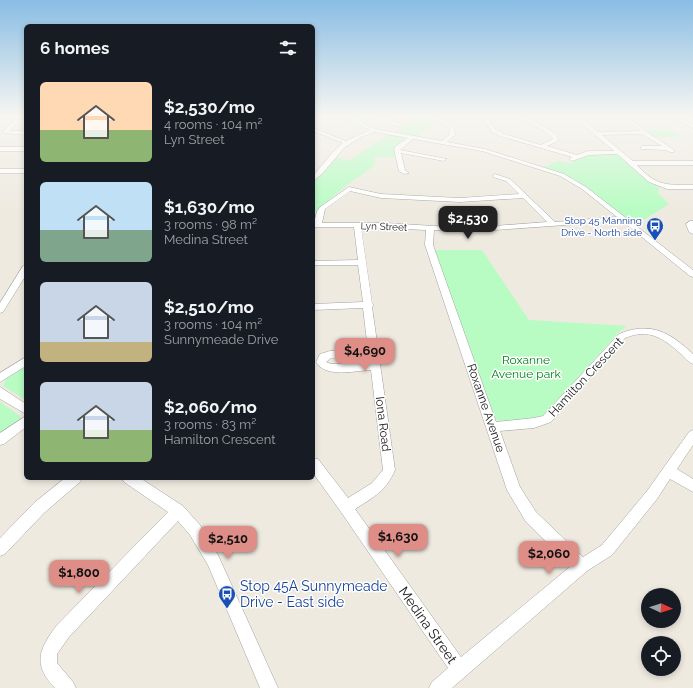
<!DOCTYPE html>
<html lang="en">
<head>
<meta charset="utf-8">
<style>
	:root { --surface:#171b24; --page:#20242c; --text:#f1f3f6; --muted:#9ea1a6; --accent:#de8e87 }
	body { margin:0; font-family:Raleway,sans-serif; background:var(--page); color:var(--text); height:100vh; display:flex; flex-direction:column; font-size:15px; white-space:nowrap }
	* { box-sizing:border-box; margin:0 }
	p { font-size:13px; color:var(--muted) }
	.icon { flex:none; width:22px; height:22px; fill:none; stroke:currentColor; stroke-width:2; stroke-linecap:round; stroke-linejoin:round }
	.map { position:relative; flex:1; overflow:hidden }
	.panel { position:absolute; left:24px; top:24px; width:291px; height:456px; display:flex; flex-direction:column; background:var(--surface); border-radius:6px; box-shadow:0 2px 6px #0003 }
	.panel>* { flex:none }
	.needle { width:26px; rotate:93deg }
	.tools { position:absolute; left:641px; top:588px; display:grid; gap:8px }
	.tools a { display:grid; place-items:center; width:40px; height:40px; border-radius:50%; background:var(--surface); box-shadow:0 2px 6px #0003; font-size:20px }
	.price { position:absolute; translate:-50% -34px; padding:0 9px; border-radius:8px; background:var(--accent); color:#111; font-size:13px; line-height:26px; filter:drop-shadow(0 1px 2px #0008) }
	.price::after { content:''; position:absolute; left:50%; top:24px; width:12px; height:9px; margin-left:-6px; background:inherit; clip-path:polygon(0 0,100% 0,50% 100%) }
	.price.selected { background:#222; color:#fff }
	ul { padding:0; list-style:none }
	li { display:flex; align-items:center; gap:12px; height:100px; padding:0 16px }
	li span { display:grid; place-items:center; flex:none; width:112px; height:80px; border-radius:6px; color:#555 }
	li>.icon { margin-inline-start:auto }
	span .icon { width:48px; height:48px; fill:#fffc; stroke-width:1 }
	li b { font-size:17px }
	h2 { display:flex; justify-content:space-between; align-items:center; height:48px; padding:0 16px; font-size:17px }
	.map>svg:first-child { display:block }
	.park { fill:#b8fcc3 }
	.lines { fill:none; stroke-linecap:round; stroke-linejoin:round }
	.minor-casing { stroke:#a2a2a2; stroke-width:1 }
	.minor { fill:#fff; fill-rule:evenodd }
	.labels { text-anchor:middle; stroke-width:3; stroke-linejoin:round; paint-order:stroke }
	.far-transit-label { font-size:10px; fill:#164399; stroke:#fff; text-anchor:end }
	.far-street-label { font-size:10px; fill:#1b1b1b; stroke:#fff }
	.park-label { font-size:12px; fill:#057e19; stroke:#fff }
	.street-label { font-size:12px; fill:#1b1b1b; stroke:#fff }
	.near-transit-label { font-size:14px; fill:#164399; stroke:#fff; text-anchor:start }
	.near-street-label { font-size:14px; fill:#1b1b1b; stroke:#fff }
</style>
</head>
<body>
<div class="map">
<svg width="693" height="688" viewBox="0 0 693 688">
	<rect width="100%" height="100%" fill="#eeeae0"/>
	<!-- park -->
	<path class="park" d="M 346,115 L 392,115 L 364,123 Z
		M 420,115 L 437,121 L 416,137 L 393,133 Z
		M 644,130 L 672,130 L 682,137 L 653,137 Z
		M 390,134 L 408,137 C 398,144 394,144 396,157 L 375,157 L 375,165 L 347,185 L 318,209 L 315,220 L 313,223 L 313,181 L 335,158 L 350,160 Z
		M 617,153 C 631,165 642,180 659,187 L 658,193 L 669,204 L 645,219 L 628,221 L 579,182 L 544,167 L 558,161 L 569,163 L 592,154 Z
		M 434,250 L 482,250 L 529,320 L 627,326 L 619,332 L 545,415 C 533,419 506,426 495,419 Z
		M 26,365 L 26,400 L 3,386 L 7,377 Z
		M 0,402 L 20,416 L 20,420 L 0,434 Z"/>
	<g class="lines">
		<!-- minor casing -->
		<g class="minor-casing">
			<path id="minor" d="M 20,115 L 25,115 L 9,131 L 26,131 L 26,135 L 3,133 L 3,131 Z
				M 340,115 L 346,115 L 375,129 L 442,141 L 449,135 L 450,128 L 443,123 L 422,115 C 433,115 446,120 454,128 L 455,135 L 447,142 L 485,149 L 564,174 L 586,187 L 693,270 L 693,277 L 690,276 L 622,221 L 467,232 L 434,230 L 433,245 L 496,422 L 534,418 L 543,416 L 619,334 C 650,321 670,332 693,354 L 693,364 C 688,362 685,358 681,354 C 663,338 649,328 625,338 L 551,422 L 534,428 L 500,431 L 520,487 L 536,512 L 583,557 L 602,545 L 647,491 L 689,432 L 693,430 L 693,445 L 677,469 L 693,479 L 693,492 L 670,479 L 657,499 L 612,555 L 587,571 L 452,688 L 429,688 L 432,682 L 448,668 L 341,512 L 313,473 L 313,458 L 318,459 L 348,498 L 372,483 L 383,470 L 371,370 C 354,371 325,378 316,362 L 320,354 L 330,351 L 368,350 L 363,308 L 313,310 L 313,304 L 363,302 L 358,265 L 313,265 L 313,261 L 358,260 L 354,227 L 313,227 L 317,211 L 320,207 L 349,187 L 381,194 L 460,198 L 519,194 L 506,181 L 493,177 L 492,176 L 495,174 L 510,179 L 555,222 L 617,217 L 582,189 L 560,176 L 482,151 L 413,139 L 400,150 L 447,159 L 444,161 L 401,153 L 405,170 L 409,173 L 404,174 L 399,171 L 394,149 L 396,146 L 408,138 L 374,132 L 361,137 L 344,148 L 322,174 L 313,181 L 313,176 L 333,152 L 343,143 L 313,131 L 313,128 L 346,141 L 370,130 ZM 350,191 L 381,198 L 460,202 L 523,198 L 547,222 L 467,228 L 385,223 L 322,223 L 325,209 ZM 361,227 L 426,230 L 425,245 L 507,490 L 526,522 L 571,566 L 461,657 L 355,509 C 374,497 386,491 395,470 L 372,307 L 374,305 L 372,303 ZM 369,357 L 370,363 L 331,364 L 326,362 L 331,358 Z
				M 392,115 L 398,115 L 390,120 L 405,125 L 405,127 L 390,124 L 385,121 L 386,117 Z
				M 481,115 L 485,115 L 496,130 L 504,134 L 541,145 L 553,139 C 550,131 527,124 519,115 C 523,115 552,131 557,135 L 558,141 L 547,146 L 577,155 L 588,151 L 614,151 L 572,115 L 577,115 L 598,132 L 641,131 L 620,115 L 625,115 L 647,132 L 674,150 L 674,152 L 670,152 L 666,150 L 641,149 L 641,147 L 643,146 L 662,146 L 642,134 L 602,135 L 633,161 L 693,161 L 693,165 L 637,165 C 656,186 666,185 693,185 L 693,189 L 667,189 L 649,182 L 617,154 L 589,155 L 572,161 L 569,159 L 572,157 L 500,136 L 492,132 Z
				M 671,115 L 676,115 L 693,125 L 693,128 Z
				M 0,147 L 26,147 L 26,151 L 0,151 Z
				M 0,169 L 26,169 L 26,173 L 0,173 Z
				M 690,221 L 693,221 L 693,234 L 689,232 L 686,224 Z
				M 23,266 L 26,266 L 26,275 L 3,312 L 0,313 L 0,303 Z
				M 26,357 L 26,366 L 0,382 L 0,373 Z
				M 0,387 L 26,404 L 26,414 L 0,399 Z
				M 26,416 L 26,427 L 4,444 L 0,445 L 0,433 Z
				M 65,478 L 82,478 L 80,482 L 44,513 L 5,554 L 0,556 L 0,538 L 34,503 Z
				M 122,478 L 140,478 L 183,506 L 200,525 L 218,555 L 278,688 L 260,688 L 208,565 L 190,535 L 178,521 L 69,637 L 57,654 L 57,663 L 73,682 L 76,688 L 55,688 C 32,664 39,649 57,625 L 168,512 L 124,482 Z"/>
		</g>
		<!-- minor -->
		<use href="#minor" class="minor"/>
	</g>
	<!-- sky -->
	<linearGradient id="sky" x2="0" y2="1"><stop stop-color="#89bde4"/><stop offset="0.55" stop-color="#f7f6f1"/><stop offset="1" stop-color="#f7f6f1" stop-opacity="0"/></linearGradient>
	<rect width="693" height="211" fill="url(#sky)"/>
	<!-- icons -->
	<defs>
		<g id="bus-pin" transform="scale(0.9)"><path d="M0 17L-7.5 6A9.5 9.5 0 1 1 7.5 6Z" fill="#1a4fb4" stroke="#fff"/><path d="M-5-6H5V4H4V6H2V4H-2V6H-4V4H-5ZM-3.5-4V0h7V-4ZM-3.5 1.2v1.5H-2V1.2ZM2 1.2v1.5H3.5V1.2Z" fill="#fff"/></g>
	</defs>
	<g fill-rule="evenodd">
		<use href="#bus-pin" x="655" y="226"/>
		<use href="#bus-pin" x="227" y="594"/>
	</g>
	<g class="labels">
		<!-- far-transit labels -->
		<g class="far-transit-label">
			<text x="642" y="224">Stop 45 Manning<tspan x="642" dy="12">Drive - North side</tspan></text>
		</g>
		<!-- far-street labels -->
		<g class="far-street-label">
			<text transform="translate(384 226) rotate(2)" y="4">Lyn Street</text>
		</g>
		<!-- park labels -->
		<g class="park-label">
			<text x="526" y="364">Roxanne<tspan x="526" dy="14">Avenue park</tspan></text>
		</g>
		<!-- street labels -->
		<g class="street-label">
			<text transform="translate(586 377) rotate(-47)" y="4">Hamilton Crescent</text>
			<text transform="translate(486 408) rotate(71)" y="4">Roxanne Avenue</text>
			<text transform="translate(383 424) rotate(83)" y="4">Iona Road</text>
		</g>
		<!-- near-transit labels -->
		<g class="near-transit-label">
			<text x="240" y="591">Stop 45A Sunnymeade<tspan x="240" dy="16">Drive - East side</tspan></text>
		</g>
		<!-- near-street labels -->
		<g class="near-street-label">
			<text transform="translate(428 625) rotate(55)" y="5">Medina Street</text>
		</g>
	</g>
</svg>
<div class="tools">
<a><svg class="needle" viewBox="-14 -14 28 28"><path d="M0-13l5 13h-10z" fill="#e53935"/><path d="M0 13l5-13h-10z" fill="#9ea1a6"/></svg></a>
<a><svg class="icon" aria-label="locate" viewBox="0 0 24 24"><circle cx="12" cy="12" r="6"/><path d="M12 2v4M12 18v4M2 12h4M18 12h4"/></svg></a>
</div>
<b class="price selected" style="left:468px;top:240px">$2,530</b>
<b class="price" style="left:365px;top:372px">$4,690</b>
<b class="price" style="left:398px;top:558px">$1,630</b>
<b class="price" style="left:228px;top:560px">$2,510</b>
<b class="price" style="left:549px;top:575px">$2,060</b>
<b class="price" style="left:79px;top:594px">$1,800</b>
<section class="panel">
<h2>6 homes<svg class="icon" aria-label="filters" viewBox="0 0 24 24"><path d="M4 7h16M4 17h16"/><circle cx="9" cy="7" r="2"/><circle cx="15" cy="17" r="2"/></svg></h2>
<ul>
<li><span style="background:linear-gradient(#ffd9b3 60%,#8fb573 0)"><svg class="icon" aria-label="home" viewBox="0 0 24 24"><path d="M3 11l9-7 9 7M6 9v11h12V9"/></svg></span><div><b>$2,530/mo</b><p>4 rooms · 104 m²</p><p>Lyn Street</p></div></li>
<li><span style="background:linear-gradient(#bfe0f5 60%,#7fa58c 0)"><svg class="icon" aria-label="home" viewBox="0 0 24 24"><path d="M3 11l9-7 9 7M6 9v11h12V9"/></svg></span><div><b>$1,630/mo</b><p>3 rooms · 98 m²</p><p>Medina Street</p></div></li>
<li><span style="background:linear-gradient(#c9d6e8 75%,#c2b280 0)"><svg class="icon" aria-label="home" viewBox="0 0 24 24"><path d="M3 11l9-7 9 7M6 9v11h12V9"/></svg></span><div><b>$2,510/mo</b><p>3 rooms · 104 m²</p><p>Sunnymeade Drive</p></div></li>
<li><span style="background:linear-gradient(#c9d6e8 60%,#8fb573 0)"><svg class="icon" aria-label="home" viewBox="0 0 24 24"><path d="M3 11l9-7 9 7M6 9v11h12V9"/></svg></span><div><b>$2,060/mo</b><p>3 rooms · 83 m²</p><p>Hamilton Crescent</p></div></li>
</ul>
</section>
</div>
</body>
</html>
